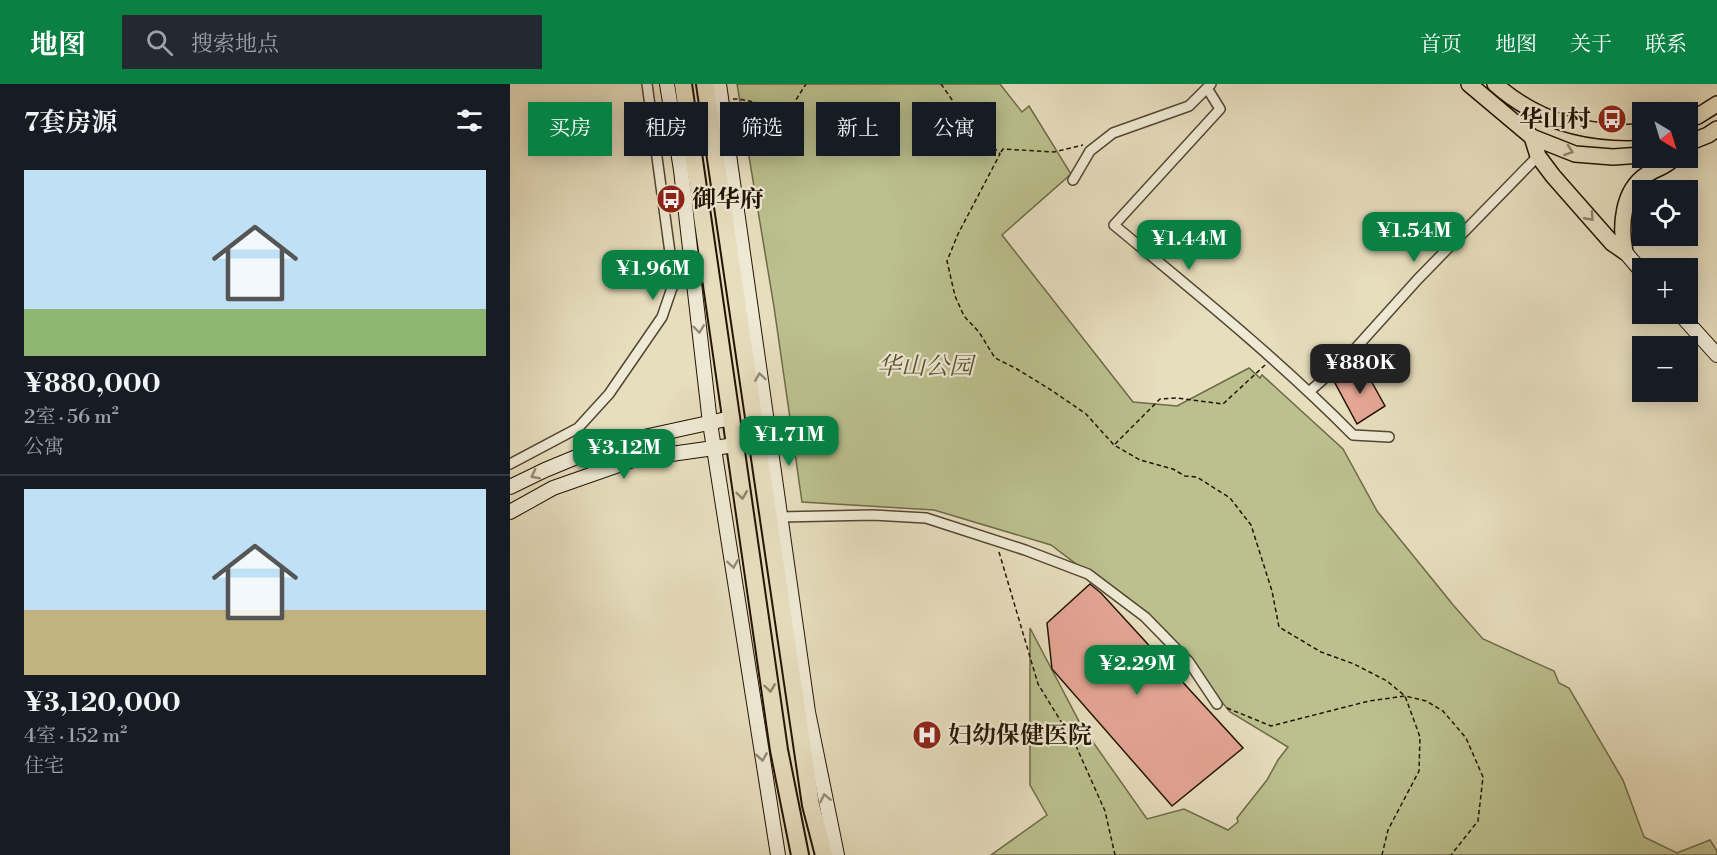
<!DOCTYPE html>
<html lang="zh">
<head>
<meta charset="utf-8">
<style>
	:root { --surface:#171b24; --page:#242831; --text:#f1f3f6; --muted:#9ea1a6; --line:#363941; --accent:#0b8043 }
	body { margin:0; font-family:"Libre Bodoni","Noto Serif SC",serif; background:var(--page); color:var(--text); height:100vh; display:flex; flex-direction:column; font-size:22px; white-space:nowrap }
	* { box-sizing:border-box; margin:0 }
	p { font-size:20px; color:var(--muted) }
	.icon { flex:none; width:33px; height:33px; fill:none; stroke:currentColor; stroke-width:2; stroke-linecap:round; stroke-linejoin:round }
	.map { position:relative; flex:1; overflow:hidden }
	.details { display:flex; flex-direction:column; background:var(--surface); width:510px }
	.details>* { flex:none }
	.top-card { position:absolute; left:18px; top:18px; width:570px; height:54px; display:flex; gap:12px }
	.needle { width:39px; rotate:142deg }
	.tools { position:absolute; left:1122px; top:18px; display:grid; gap:12px }
	.tools a { display:grid; place-items:center; width:66px; height:66px; border-radius:0px; background:var(--surface); box-shadow:0 3px 15px #0003; font-size:30px }
	.price { position:absolute; translate:-50% -51px; padding:0 14px; border-radius:12px; background:var(--accent); color:#fff; font-size:20px; line-height:39px; filter:drop-shadow(0 2px 3px #0008) }
	.price::after { content:''; position:absolute; left:50%; top:36px; width:18px; height:14px; margin-left:-9px; background:inherit; clip-path:polygon(0 0,100% 0,50% 100%) }
	.price.on { background:#222; color:#fff }
	ul { padding:0; list-style:none }
	li { display:grid; align-content:center; gap:12px; height:318px; padding:0 24px }
	li+li { border-top:2px solid var(--line) }
	li span { display:grid; place-items:center; height:186px; border-radius:0px; color:#555 }
	li>.icon { margin-inline-start:auto }
	span .icon { width:108px; height:108px; fill:#fffc; stroke-width:1 }
	li b { font-size:26px }
	h2 { display:flex; justify-content:space-between; align-items:center; height:72px; padding:0 24px; font-size:26px }
	.tag { padding:0 21px; border-radius:0px; background:var(--surface); box-shadow:0 3px 15px #0003; font-size:21px; line-height:54px }
	.tag.on { background:var(--accent); color:#fff }
	header { display:flex; align-items:center; gap:36px; box-sizing:border-box; height:84px; padding:0 30px; background:var(--accent); color:#fff }
	header strong { font-size:28px }
	nav { display:flex; gap:33px; margin-inline-start:auto; font-size:21px }
	.search { width:420px; height:54px; background:var(--page); display:flex; align-items:center; gap:15px; box-sizing:border-box; padding:0 21px; border-radius:0px; color:var(--muted); font-size:22px }
	main { display:flex; flex:1; min-height:0 }
	.map>svg:first-child { display:block }
	.green { fill:#bbc08e; stroke:#6e6a49; stroke-width:1.5 }
	.building { fill:#e5a695; stroke:#221404; stroke-width:1.5 }
	.lines { fill:none; stroke-linecap:round; stroke-linejoin:round }
	.street-casing { stroke:#534632; stroke-width:12 }
	.secondary-casing { stroke:#221404; stroke-width:16 }
	.primary-casing { stroke:#221404; stroke-width:18 }
	.highway-casing { stroke:#221404; stroke-width:20 }
	.path { stroke:#221404; stroke-width:1.5; stroke-dasharray:4.5 3; stroke-linecap:butt }
	.street { stroke:#efead5; stroke-width:9 }
	.secondary { stroke:#efead5; stroke-width:14 }
	.primary { stroke:#e7debe; stroke-width:15 }
	.highway { stroke:#e7debe; stroke-width:16 }
	.oneway { stroke:#8e836a }
	.oneway2 { stroke:#938a77 }
	.labels { text-anchor:middle; stroke-width:4.5; stroke-linejoin:round; paint-order:stroke }
	.poi-label { font-size:24px; font-weight:bold; fill:#221404; stroke:#efead5; text-anchor:start }
	.park-label { font-size:24px; font-style:italic; fill:#585034; stroke:#efead5 }
</style>
</head>
<body>
<header>
<strong>地图</strong>
<div class="search"><svg class="icon" aria-label="search" viewBox="0 0 24 24"><circle cx="10" cy="10" r="6"/><path d="M15 15l6 6"/></svg>搜索地点</div>
<nav><a>首页</a><a>地图</a><a>关于</a><a>联系</a></nav>
</header>
<main>
<section class="details">
<h2>7套房源<svg class="icon" aria-label="filters" viewBox="0 0 24 24"><path d="M4 7h16M4 17h16"/><circle cx="9" cy="7" r="2"/><circle cx="15" cy="17" r="2"/></svg></h2>
<ul>
<li><span style="background:linear-gradient(#bfe0f5 75%,#8fb573 0)"><svg class="icon" aria-label="home" viewBox="0 0 24 24"><path d="M3 11l9-7 9 7M6 9v11h12V9"/></svg></span><div><b>¥880,000</b><p>2室 · 56 m²</p><p>公寓</p></div></li>
<li><span style="background:linear-gradient(#bfe0f5 65%,#c2b280 0)"><svg class="icon" aria-label="home" viewBox="0 0 24 24"><path d="M3 11l9-7 9 7M6 9v11h12V9"/></svg></span><div><b>¥3,120,000</b><p>4室 · 152 m²</p><p>住宅</p></div></li>
</ul>
</section>
<div class="map">
<svg width="1207" height="771" viewBox="0 0 1207 771">
	<rect width="100%" height="100%" fill="#e7debe"/>
	<filter id="stains"><feTurbulence type="fractalNoise" baseFrequency=".00333" numOctaves="4"/><feColorMatrix values="0 0 0 0 .2 0 0 0 0 .09 0 0 0 0 .02 0 0 0 .5 -.17"/></filter>
	<radialGradient id="worn" r=".72"><stop offset=".6" stop-color="#630" stop-opacity="0"/><stop offset="1" stop-color="#630" stop-opacity=".3"/></radialGradient>
	<!-- green -->
	<path class="green" d="M 227,0 L 490,0 L 512,28 L 519,22 L 561,90 L 492,151 L 623,318 L 667,322 L 739,284 L 750,294 L 752,291 L 833,365 L 867,427 L 944,522 L 973,555 L 1044,587 L 1049,599 L 1059,604 L 1113,696 L 1134,753 L 1167,769 L 1200,756 L 1207,767 L 1207,771 L 481,771 L 537,731 L 520,701 L 520,544 L 571,641 L 637,735 L 674,725 L 718,746 L 728,738 L 727,734 L 757,696 L 768,676 L 778,663 L 720,628 L 653,546 L 541,461 L 424,426 L 292,418 L 264,223 Z"/>
	<!-- building -->
	<path class="building" d="M 854,284 L 875,322 L 847,340 L 825,299 Z
		M 580,500 L 591,509 L 733,664 L 662,722 L 542,585 L 537,539 Z"/>
	<g class="lines">
		<!-- street casing -->
		<g class="street-casing">
			<path id="street" d="M 697,4 L 710,25 L 604,141 C 686,209 768,275 843,351 L 879,353
				M 563,96 L 580,67 L 603,49 L 679,22 L 701,0
				M 800,307 L 835,276 L 908,195 L 1028,72
				M 0,380 L 68,344 L 99,310 L 152,233 L 164,198 L 137,0
				M 270,433 L 363,431 L 416,434 L 515,466 L 578,490 L 635,533 L 679,578 L 707,620"/>
		</g>
		<!-- secondary casing -->
		<g class="secondary-casing">
			<path id="secondary" d="M 157,0 L 171,86 L 200,339 L 268,771
				M 209,0 L 298,628 L 327,771
				M 1115,168 L 1132,188
				M 1170,230 L 1207,271
				M 0,403 L 35,386 L 93,362 L 221,334
				M 0,428 L 43,404 L 126,375 L 225,361"/>
		</g>
		<!-- primary casing -->
		<g class="primary-casing">
			<path id="primary" d="M 959,0 L 1022,53 L 1065,70 L 1103,73 L 1132,71
				M 985,0 C 1028,38 1077,51 1132,48
				M 1178,36 L 1188,32 L 1207,20
				M 1022,53 L 1028,72 L 1043,92 L 1102,159 L 1115,168
				M 1178,59 L 1198,51 L 1207,45
				M 1115,168 C 1110,143 1112,107 1136,91 C 1145,85 1157,82 1164,74"/>
		</g>
		<!-- highway casing -->
		<g class="highway-casing">
			<path id="highway" d="M 173,0 L 269,666 L 290,771
				M 195,0 L 301,721 L 314,771"/>
		</g>
		<!-- path -->
		<path class="path" d="M 431,0 L 447,23 L 490,70 L 448,150 L 437,177 L 445,212 L 454,232 L 469,248 L 485,274 L 507,285 L 541,306 L 576,330 L 604,361 L 630,376 L 663,385 L 675,392 L 687,393 L 720,414 L 741,441 L 762,507 L 769,543 L 811,568 L 844,580 L 877,597 L 895,612 L 910,653 L 909,687 L 878,746 L 872,771
			M 223,15 L 229,15 L 267,23 L 282,22 L 296,0
			M 491,68 L 493,65 L 544,68 L 573,61
			M 605,360 L 650,315 L 667,314 L 713,320 L 755,281
			M 489,468 L 528,600 L 566,662 L 595,727 L 605,771
			M 717,624 L 761,642 L 859,617 L 895,612 L 916,617 L 933,627 L 956,654 L 973,693 L 968,737 L 941,771"/>
		<!-- street -->
		<use href="#street" class="street"/>
		<!-- secondary -->
		<use href="#secondary" class="secondary"/>
		<!-- primary -->
		<use href="#primary" class="primary"/>
		<!-- highway -->
		<use href="#highway" class="highway"/>
	</g>
	<!-- one-way arrows -->
	<defs><path id="oneway-chevron" d="M-2-3.5L2.5 0L-2 3.5" fill="none" stroke-width="1.6" stroke-linecap="round" stroke-linejoin="round" transform="scale(1.5)"/></defs>
	<g class="oneway">
		<use href="#oneway-chevron" transform="translate(1059 67) rotate(19)"/>
		<use href="#oneway-chevron" transform="translate(1080 133) rotate(48)"/>
		<use href="#oneway-chevron" transform="translate(232 411) rotate(82)"/>
		<use href="#oneway-chevron" transform="translate(260 604) rotate(82)"/>
	</g>
	<g class="oneway2">
		<use href="#oneway-chevron" transform="translate(189 245) rotate(83)"/>
		<use href="#oneway-chevron" transform="translate(250 293) rotate(-98)"/>
		<use href="#oneway-chevron" transform="translate(25 391) rotate(153)"/>
		<use href="#oneway-chevron" transform="translate(223 480) rotate(81)"/>
		<use href="#oneway-chevron" transform="translate(252 673) rotate(81)"/>
		<use href="#oneway-chevron" transform="translate(315 714) rotate(-102)"/>
	</g>
	<!-- icons -->
	<defs>
		<g id="bus-disc" transform="scale(1.5)"><circle r="9.5" fill="#8f2418" stroke="#efead5"/><path d="M-5-6H5V4H4V6H2V4H-2V6H-4V4H-5ZM-3.5-4V0h7V-4ZM-3.5 1.2v1.5H-2V1.2ZM2 1.2v1.5H3.5V1.2Z" fill="#fff"/></g>
		<g id="hospital-disc" transform="scale(1.5)"><circle r="9.5" fill="#8f2418" stroke="#efead5"/><path d="M-5-5h3v3.5h4V-5h3V5h-3V1.5h-4V5h-3Z" fill="#fff"/></g>
	</defs>
	<g fill-rule="evenodd">
		<use href="#bus-disc" x="1102" y="35"/>
		<use href="#bus-disc" x="161" y="115"/>
		<use href="#hospital-disc" x="417" y="651"/>
	</g>
	<g class="labels">
		<!-- poi labels -->
		<g class="poi-label">
			<text x="1081" y="43" text-anchor="end">华山村</text>
			<text x="182" y="123">御华府</text>
			<text x="438" y="659">妇幼保健医院</text>
		</g>
		<!-- park labels -->
		<g class="park-label">
			<text x="415" y="290">华山公园</text>
		</g>
	</g>
	<rect width="100%" height="100%" filter="url(#stains)"/>
	<rect width="100%" height="100%" fill="url(#worn)"/>
</svg>
<div class="tools">
<a><svg class="needle" viewBox="-14 -14 28 28"><path d="M0-13l5 13h-10z" fill="#e53935"/><path d="M0 13l5-13h-10z" fill="#9ea1a6"/></svg></a>
<a><svg class="icon" aria-label="locate" viewBox="0 0 24 24"><circle cx="12" cy="12" r="6"/><path d="M12 2v4M12 18v4M2 12h4M18 12h4"/></svg></a>
<a>+</a>
<a>−</a>
</div>
<b class="price" style="left:904px;top:179px">¥1.54M</b>
<b class="price" style="left:679px;top:187px">¥1.44M</b>
<b class="price" style="left:143px;top:217px">¥1.96M</b>
<b class="price on" style="left:850px;top:311px">¥880K</b>
<b class="price" style="left:279px;top:383px">¥1.71M</b>
<b class="price" style="left:114px;top:396px">¥3.12M</b>
<b class="price" style="left:627px;top:612px">¥2.29M</b>
<div class="top-card">
<a class="tag on">买房</a>
<a class="tag">租房</a>
<a class="tag">筛选</a>
<a class="tag">新上</a>
<a class="tag">公寓</a>
</div>
</div>
</main>
</body>
</html>
